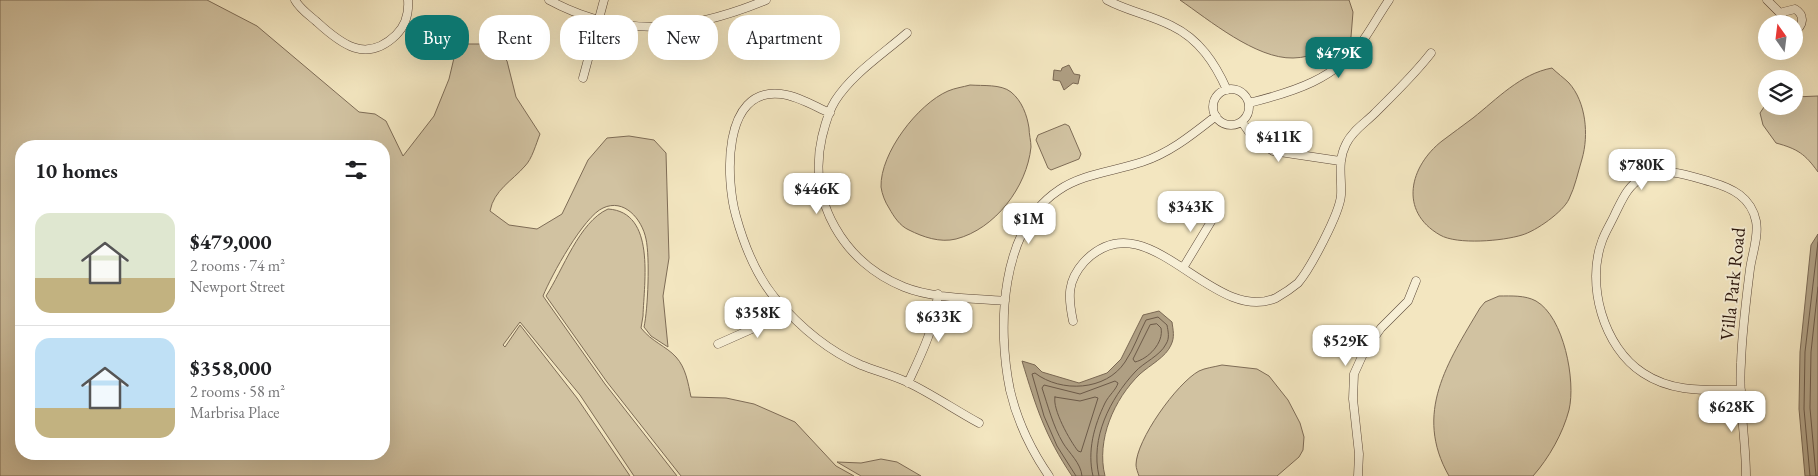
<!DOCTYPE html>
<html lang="en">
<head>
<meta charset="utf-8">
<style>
	:root { --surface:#fff; --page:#f2f2f2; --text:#202124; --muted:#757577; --line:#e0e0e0; --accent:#0f766e }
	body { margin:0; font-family:"EB Garamond",serif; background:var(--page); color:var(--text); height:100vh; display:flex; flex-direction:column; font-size:19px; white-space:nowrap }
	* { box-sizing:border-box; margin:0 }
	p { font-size:16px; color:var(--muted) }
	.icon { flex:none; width:28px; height:28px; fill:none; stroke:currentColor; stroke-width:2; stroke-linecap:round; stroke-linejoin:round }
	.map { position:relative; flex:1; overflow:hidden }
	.drawer { position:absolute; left:15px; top:140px; width:375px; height:320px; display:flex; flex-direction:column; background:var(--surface); border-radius:20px; box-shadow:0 5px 20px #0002 }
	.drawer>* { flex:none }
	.guide { position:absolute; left:405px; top:15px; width:475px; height:45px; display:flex; gap:10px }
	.needle { width:32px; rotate:346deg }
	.fabs { position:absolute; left:1758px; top:15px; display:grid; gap:10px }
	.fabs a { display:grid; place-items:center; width:45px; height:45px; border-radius:50%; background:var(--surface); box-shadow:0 5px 20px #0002; font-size:25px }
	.price { position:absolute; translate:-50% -42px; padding:0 11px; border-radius:10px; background:#fff; color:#222; font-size:16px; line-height:32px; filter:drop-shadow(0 1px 2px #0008) }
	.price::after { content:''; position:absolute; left:50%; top:30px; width:15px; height:11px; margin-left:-8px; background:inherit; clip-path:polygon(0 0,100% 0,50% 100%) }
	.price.active { background:var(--accent); color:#fff }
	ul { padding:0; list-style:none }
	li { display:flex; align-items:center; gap:15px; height:125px; padding:0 20px }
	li+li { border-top:1px solid var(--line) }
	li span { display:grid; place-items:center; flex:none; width:140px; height:100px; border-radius:15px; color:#555 }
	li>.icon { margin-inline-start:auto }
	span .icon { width:60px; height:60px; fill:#fffc; stroke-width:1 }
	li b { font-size:21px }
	h2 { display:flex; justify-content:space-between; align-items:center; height:60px; padding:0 20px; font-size:21px }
	.chip { padding:0 18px; border-radius:20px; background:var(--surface); box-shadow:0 5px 20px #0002; font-size:18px; line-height:45px }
	.chip.active { background:var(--accent); color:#fff }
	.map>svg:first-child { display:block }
	.green { fill:#d1c2a1; stroke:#7e6c56; fill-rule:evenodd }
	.water { fill:#af9f83; stroke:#7a6853 }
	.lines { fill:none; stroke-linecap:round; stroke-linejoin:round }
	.shore { stroke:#6c5a48; stroke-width:1 }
	.street-casing { stroke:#5c4939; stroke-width:9 }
	.street { stroke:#f7efd6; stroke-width:8 }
	.labels { text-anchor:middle; stroke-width:4; stroke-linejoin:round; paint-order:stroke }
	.street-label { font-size:19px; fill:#2a150c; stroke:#f7efd6 }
</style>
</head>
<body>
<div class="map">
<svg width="1818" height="476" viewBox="0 0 1818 476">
	<rect width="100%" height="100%" fill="#f3e6c0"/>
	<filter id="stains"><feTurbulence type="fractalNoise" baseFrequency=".004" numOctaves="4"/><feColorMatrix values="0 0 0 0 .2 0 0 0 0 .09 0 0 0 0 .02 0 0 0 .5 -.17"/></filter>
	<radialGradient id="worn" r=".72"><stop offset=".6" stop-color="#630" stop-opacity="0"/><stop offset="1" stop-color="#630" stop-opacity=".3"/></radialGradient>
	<!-- green -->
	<path class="green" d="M 0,0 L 207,0 L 257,26 L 359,112 L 375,114 L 386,121 L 403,156 L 434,116 L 449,79 L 454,58 L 468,44 L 492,44 L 507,61 L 516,97 L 540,134 C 536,144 532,159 525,166 C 512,181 494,190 490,211 L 509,225 L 537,229 L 562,214 L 588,160 L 607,138 L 629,136 L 654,140 L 666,153 L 669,258 L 663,296 L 668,347 L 651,336 L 644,327 C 648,309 650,257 646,239 C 642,219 624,198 603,208 C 584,216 551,276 543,296 L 605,384 L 677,476 L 634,476 L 580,395 L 520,322 L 503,345 L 505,347 L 520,325 L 577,398 L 630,476 L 0,476 ZM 21,146 L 384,146 L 384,454 L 21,454 Z
		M 1180,0 L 1349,0 L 1353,12 L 1351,37 C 1334,46 1313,58 1293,58 C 1256,59 1209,20 1180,0 Z
		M 1552,68 C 1557,73 1564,78 1569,83 C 1586,102 1589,135 1582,159 C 1578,172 1575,187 1569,199 C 1563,212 1536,231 1522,235 C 1503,241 1457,245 1440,235 C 1398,211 1410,166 1442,141 C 1452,133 1463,126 1473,118 C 1497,99 1520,74 1552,68 Z
		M 970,85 C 983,86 1001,84 1011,92 C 1022,101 1027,115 1029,128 C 1029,134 1031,141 1031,147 C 1027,187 995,229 956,239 C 940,243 923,237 909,230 C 900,226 894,217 889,208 C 885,202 882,194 881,187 C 880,153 918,104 948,91 C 955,88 963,87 970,85 Z
		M 1818,96 L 1818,172 C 1805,154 1798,149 1776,143 L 1763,125 L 1760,113 L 1766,104 L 1766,106 L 1794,106 L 1794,97 Z
		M 1065,124 L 1069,126 L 1081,154 L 1079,159 L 1051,170 L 1048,168 L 1036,140 L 1038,135 Z
		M 608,209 C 656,212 644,282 643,316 L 641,328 C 652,342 666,346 676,357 C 686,368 688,383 691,397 L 726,398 L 754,404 L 795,422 L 836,466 L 854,476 L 681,476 L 607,382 L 546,296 C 563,270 579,222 608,209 Z
		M 1499,296 C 1511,296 1525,295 1536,301 C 1564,317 1576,381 1569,410 C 1563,433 1549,458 1533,476 L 1449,476 C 1413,413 1448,362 1480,308 L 1485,302 Z
		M 1222,365 L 1257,369 L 1269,376 L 1288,400 L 1300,423 L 1304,437 L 1303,450 L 1299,457 L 1277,476 L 1139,476 C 1138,473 1136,468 1136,465 C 1136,440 1177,383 1199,371 C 1205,368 1214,367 1222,365 Z
		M 881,459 L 897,462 L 921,476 L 861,476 L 837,462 L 861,463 Z"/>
	<!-- water -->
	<path class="water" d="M 1069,65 L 1074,74 L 1080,75 L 1078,84 L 1073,83 L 1064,90 L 1060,81 L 1053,80 L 1054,70 L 1061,71 L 1062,68 Z
		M 1818,234 L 1818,476 L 1805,476 L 1799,409 L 1800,352 L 1811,245 Z
		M 1159,311 L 1172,322 C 1173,330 1175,337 1171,345 C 1166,357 1150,365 1140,374 C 1114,399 1096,440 1105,476 L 1072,476 C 1045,436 1036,407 1022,361 L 1035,365 L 1042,372 L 1079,383 L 1107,373 L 1121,359 L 1143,315 Z"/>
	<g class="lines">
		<!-- shore -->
		<path class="shore" d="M 1157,324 L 1161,328 C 1164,343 1148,359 1135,362 L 1133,359 L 1150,325 Z
			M 1055,397 L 1080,401 L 1095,397 L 1098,398 L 1081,452 L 1078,451 C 1070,441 1052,409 1055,397 Z
			M 1076,476 L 1057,446 L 1044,416 L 1032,374 L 1035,373 C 1061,393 1106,391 1125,362 C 1134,349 1139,333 1146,320 L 1158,317 L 1167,325 C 1168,331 1170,338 1166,344 C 1160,356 1144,362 1135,372 C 1110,399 1090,438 1099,476
			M 1082,476 C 1081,463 1069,453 1063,443 C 1053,426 1048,406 1042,388 L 1044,385 L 1080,394 L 1115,381 L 1118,383 C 1116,390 1109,395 1105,403 C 1094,426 1087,451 1093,476
			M 1810,476 L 1804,409 L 1805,352 L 1818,242
			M 1816,476 L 1810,408 L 1811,352 L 1818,287"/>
		<!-- street casing -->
		<g class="street-casing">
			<path id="street" d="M 295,0 C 300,9 309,15 317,22 C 341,44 366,64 396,35 C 406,25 409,13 408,0
				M 549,0 C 623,40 691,31 766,0
				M 1107,0 C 1127,11 1151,15 1172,26 C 1199,39 1215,63 1227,90
				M 1767,0 L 1781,14
				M 1780,24 L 1783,12 L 1795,9 C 1805,15 1804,26 1794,31
				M 907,33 C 883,54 852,74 835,101 C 828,112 825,125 822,137 C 807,201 844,263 904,287 C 934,299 973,298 1005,301
				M 583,78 L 604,0
				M1213 107a18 18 0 1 1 36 0a18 18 0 1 1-36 0Z
				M 1249,103 C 1293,92 1337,79 1364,39 C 1373,26 1380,13 1389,0
				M 830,113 C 814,106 798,96 781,94 C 721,87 726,181 736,216 C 744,245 756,275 775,298 C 799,326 826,350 861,365 C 876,371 892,375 907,382 C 932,394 955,410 979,423
				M 1242,122 L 1253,138 L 1273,151 L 1340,161
				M 1183,268 L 1218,210
				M 1073,321 C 1068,297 1067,281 1084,262 C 1147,196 1211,326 1276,298 C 1283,294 1292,288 1298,283 C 1310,269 1340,213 1341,195 C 1342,177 1337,162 1346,144 C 1352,131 1365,123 1374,114 C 1394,94 1414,75 1431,53
				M 718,344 L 763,324 L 785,309
				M 908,383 C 923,350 934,330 938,294
				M 1741,390 C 1706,390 1673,393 1643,373 C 1603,347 1586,284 1602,241 C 1605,232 1611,223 1615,214 C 1622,200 1628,185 1642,178 C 1665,166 1687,175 1711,182 C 1732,188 1751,197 1756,221 C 1759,236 1752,254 1750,269 C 1746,301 1742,331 1741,363 C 1738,401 1746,438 1746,476
				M 1049,476 C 1031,450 1017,420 1010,390 C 997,327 1000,229 1059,190 C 1082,174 1115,171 1142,162 C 1170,153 1193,134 1216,116
				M 1358,476 L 1359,454 L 1353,399 L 1354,374 L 1364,352 L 1381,328 L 1408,301 L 1416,281"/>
		</g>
		<!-- street -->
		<use href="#street" class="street"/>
	</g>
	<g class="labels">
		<!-- street labels -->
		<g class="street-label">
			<text transform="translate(1732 284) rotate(-84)" y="7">Villa Park Road</text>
		</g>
	</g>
	<rect width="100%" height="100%" filter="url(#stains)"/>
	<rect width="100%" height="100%" fill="url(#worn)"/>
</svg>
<div class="fabs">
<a><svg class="needle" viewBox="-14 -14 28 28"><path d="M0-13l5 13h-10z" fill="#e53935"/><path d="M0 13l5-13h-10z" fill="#757577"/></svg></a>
<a><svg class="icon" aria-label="layers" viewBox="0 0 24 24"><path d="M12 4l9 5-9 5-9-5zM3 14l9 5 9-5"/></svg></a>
</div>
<b class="price active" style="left:1339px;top:79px">$479K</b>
<b class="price" style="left:1279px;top:163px">$411K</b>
<b class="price" style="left:1642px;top:191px">$780K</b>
<b class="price" style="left:817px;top:215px">$446K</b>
<b class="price" style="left:1191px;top:233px">$343K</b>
<b class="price" style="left:1029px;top:245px">$1M</b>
<b class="price" style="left:758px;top:339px">$358K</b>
<b class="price" style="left:939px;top:343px">$633K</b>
<b class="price" style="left:1346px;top:367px">$529K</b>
<b class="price" style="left:1732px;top:433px">$628K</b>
<div class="guide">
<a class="chip active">Buy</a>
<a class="chip">Rent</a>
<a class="chip">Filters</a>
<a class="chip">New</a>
<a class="chip">Apartment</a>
</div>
<section class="drawer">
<h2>10 homes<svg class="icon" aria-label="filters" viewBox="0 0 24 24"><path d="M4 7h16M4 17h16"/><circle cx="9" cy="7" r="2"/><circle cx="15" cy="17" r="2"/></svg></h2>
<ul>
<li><span style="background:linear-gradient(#dfe7d0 65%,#c2b280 0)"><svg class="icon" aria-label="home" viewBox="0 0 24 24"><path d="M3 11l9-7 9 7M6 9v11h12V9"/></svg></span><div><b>$479,000</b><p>2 rooms · 74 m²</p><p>Newport Street</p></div></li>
<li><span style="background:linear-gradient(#bfe0f5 70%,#c2b280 0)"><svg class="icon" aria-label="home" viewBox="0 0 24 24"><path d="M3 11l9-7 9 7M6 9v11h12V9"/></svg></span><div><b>$358,000</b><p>2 rooms · 58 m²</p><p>Marbrisa Place</p></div></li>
</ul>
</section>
</div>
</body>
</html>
